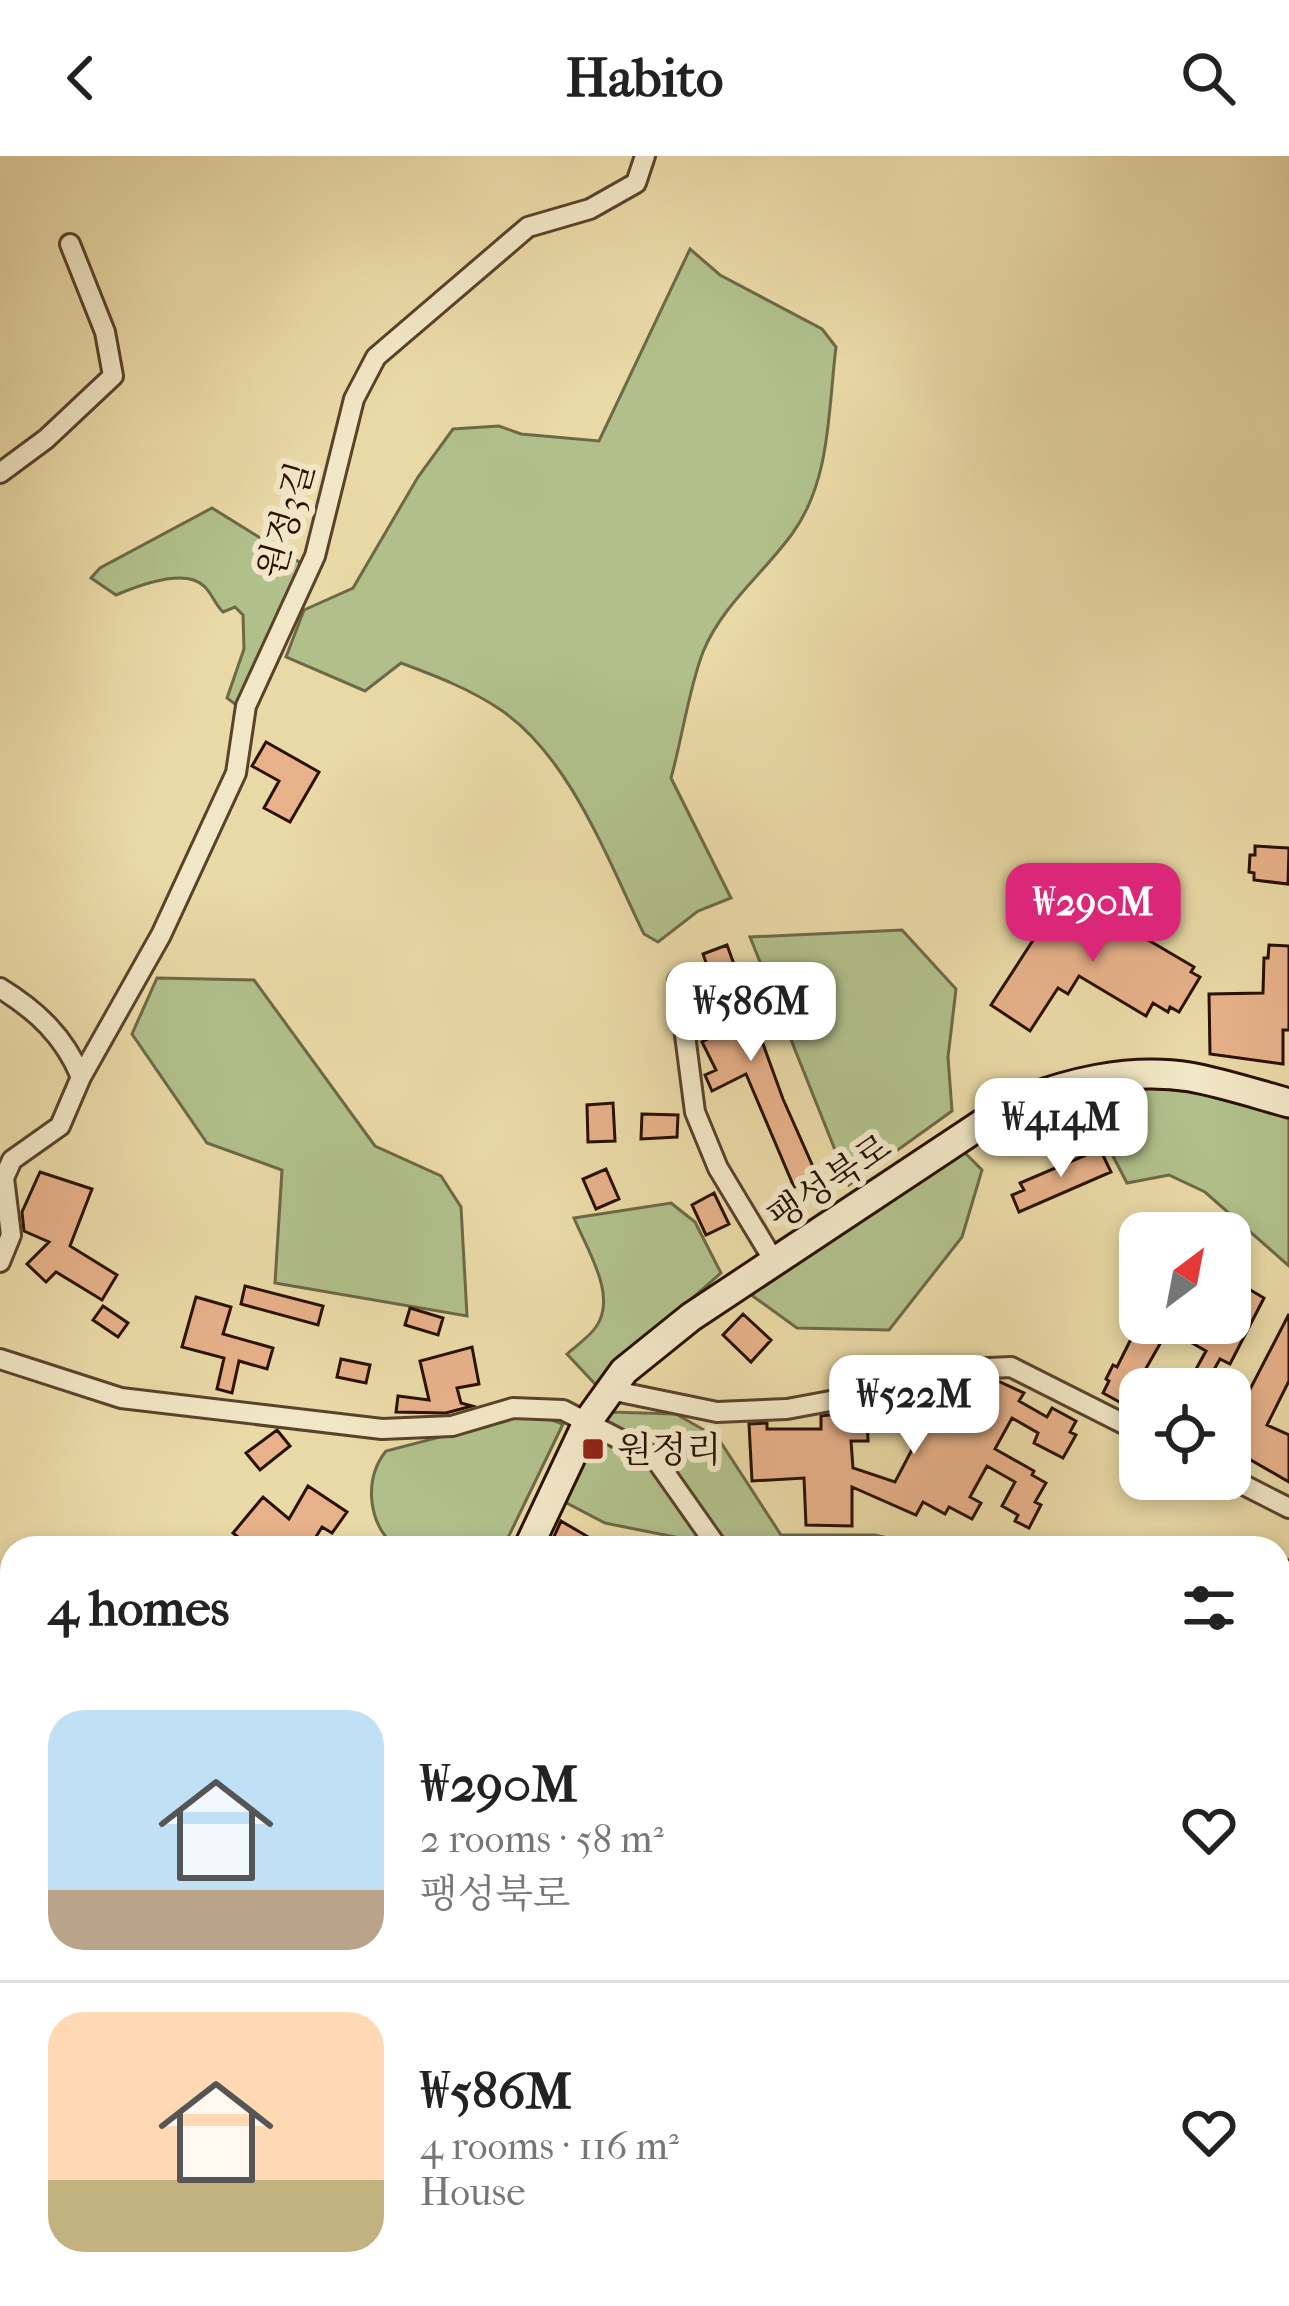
<!DOCTYPE html>
<html lang="en">
<head>
<meta charset="utf-8">
<style>
	:root { --surface:#fff; --page:#f6f6f6; --text:#222; --muted:#767676; --line:#e0e0e0; --accent:#db2777 }
	body { margin:0; font-family:"IM FELL French Canon","Noto Serif KR",serif; background:var(--page); color:var(--text); height:100vh; display:flex; flex-direction:column; font-size:45px; white-space:nowrap }
	* { box-sizing:border-box; margin:0 }
	p { font-size:39px; color:var(--muted) }
	.icon { flex:none; width:66px; height:66px; fill:none; stroke:currentColor; stroke-width:2; stroke-linecap:round; stroke-linejoin:round }
	.map { position:relative; flex:1; overflow:hidden }
	.side { position:absolute; left:0px; top:1380px; width:1290px; height:771px; display:flex; flex-direction:column; background:var(--surface); border-radius:36px 36px 0 0; box-shadow:0 6px 18px #0003 }
	.side>* { flex:none }
	.needle { width:78px; rotate:32deg }
	.tools { position:absolute; left:1119px; top:1056px; display:grid; gap:24px }
	.tools a { display:grid; place-items:center; width:132px; height:132px; border-radius:24px; background:var(--surface); box-shadow:0 6px 18px #0003; font-size:60px }
	.price { position:absolute; translate:-50% -102px; padding:0 27px; border-radius:24px; background:#fff; color:#222; font-size:39px; line-height:78px; filter:drop-shadow(0 3px 6px #0008) }
	.price::after { content:''; position:absolute; left:50%; top:72px; width:36px; height:27px; margin-left:-18px; background:inherit; clip-path:polygon(0 0,100% 0,50% 100%) }
	.price.active { background:var(--accent); color:#fff }
	ul { padding:0; list-style:none }
	li { display:flex; align-items:center; gap:36px; height:300px; padding:0 48px }
	li+li { border-top:3px solid var(--line) }
	li span { display:grid; place-items:center; flex:none; width:336px; height:240px; border-radius:36px; color:#555 }
	li>.icon { margin-inline-start:auto }
	span .icon { width:144px; height:144px; fill:#fffc; stroke-width:1 }
	li b { font-size:51px }
	h2 { display:flex; justify-content:space-between; align-items:center; height:144px; padding:0 48px; font-size:51px }
	header { display:flex; justify-content:space-between; align-items:center; height:156px; padding:0 48px; background:var(--surface); font-size:54px; font-weight:800 }
	.map>svg:first-child { display:block }
	.green { fill:#b1c08b; stroke:#6d6846; stroke-width:3 }
	.building { fill:#e7b18a; stroke:#291001; stroke-width:3 }
	.lines { fill:none; stroke-linecap:round; stroke-linejoin:round }
	.street-casing { stroke:#59422a; stroke-width:24 }
	.secondary-casing { stroke:#291001; stroke-width:33 }
	.street { stroke:#f1e6c5; stroke-width:18 }
	.secondary { stroke:#f1e6c5; stroke-width:27 }
	.poi-dot { fill:#8f2418; stroke:#f1e6c5; stroke-width:4.5 }
	.labels { text-anchor:middle; stroke-width:12; stroke-linejoin:round; paint-order:stroke }
	.street-label { font-size:36px; fill:#291001; stroke:#f1e6c5 }
	.poi-label { font-size:36px; fill:#291001; stroke:#f1e6c5; text-anchor:start }
</style>
</head>
<body>
<header><svg class="icon" aria-label="back" viewBox="0 0 24 24"><path d="M15 5l-7 7 7 7"/></svg>Habito<svg class="icon" aria-label="search" viewBox="0 0 24 24"><circle cx="10" cy="10" r="6"/><path d="M15 15l6 6"/></svg></header>
<div class="map">
<svg width="1289" height="2150" viewBox="0 0 1289 2150">
	<rect width="100%" height="100%" fill="#e9d9a6"/>
	<filter id="stains"><feTurbulence type="fractalNoise" baseFrequency=".00167" numOctaves="4"/><feColorMatrix values="0 0 0 0 .2 0 0 0 0 .09 0 0 0 0 .02 0 0 0 .5 -.17"/></filter>
	<radialGradient id="worn" r=".72"><stop offset=".6" stop-color="#630" stop-opacity="0"/><stop offset="1" stop-color="#630" stop-opacity=".3"/></radialGradient>
	<!-- green -->
	<path class="green" d="M 690,93 L 720,119 L 822,173 L 836,191 C 828,254 831,325 792,378 C 763,418 722,449 703,496 C 689,532 682,583 671,622 L 731,742 L 698,755 L 658,786 L 644,778 C 608,705 571,602 501,554 C 470,533 436,520 401,507 L 365,535 L 286,501 L 304,454 L 353,432 L 418,321 L 453,273 L 499,270 L 521,278 L 599,285 Z
		M 212,352 L 301,407 L 239,551 L 227,542 L 244,493 L 243,459 L 235,451 L 223,456 C 215,448 212,438 205,431 C 186,411 137,430 116,439 L 91,422 L 100,412 Z
		M 902,774 L 956,833 L 948,901 L 952,955 L 849,1029 L 750,781 Z
		M 157,822 L 254,824 L 375,990 L 441,1020 L 461,1051 L 467,1160 L 275,1127 L 282,1014 L 207,987 L 132,878 Z
		M 1143,931 L 1206,937 L 1289,961 L 1289,1110 L 1205,1036 L 1169,1019 L 1127,1027 L 1081,939 Z
		M 958,990 L 982,1014 L 962,1081 L 889,1174 L 797,1172 L 743,1133 Z
		M 671,1047 L 695,1066 L 721,1117 L 595,1228 L 567,1198 C 576,1190 589,1181 596,1171 C 618,1140 587,1094 574,1062 Z
		M 609,1256 L 676,1258 L 718,1282 L 781,1379 L 875,1379 L 932,1392 L 730,1392 L 605,1367 L 563,1345 Z
		M 532,1257 L 563,1268 L 503,1392 L 397,1392 C 368,1369 363,1324 386,1295 Z
		M 567,2139 L 720,2139 L 723,2150 L 580,2150 Z"/>
	<!-- building -->
	<path class="building" d="M 266,586 L 319,616 L 290,666 L 264,652 L 279,625 L 252,610 Z
		M 1255,690 L 1289,692 L 1288,728 L 1254,724 L 1254,717 L 1249,716 L 1250,699 L 1255,699 Z
		M 1065,735 L 1194,811 L 1191,816 L 1200,821 L 1179,856 L 1170,851 L 1168,856 L 1153,847 L 1146,860 L 1079,820 L 1068,838 L 1058,832 L 1030,875 L 991,849 Z
		M 727,789 L 783,943 L 818,1022 L 794,1031 L 746,918 L 712,935 L 705,919 L 716,914 L 702,886 L 729,872 L 703,798 Z
		M 1269,789 L 1289,790 L 1289,874 L 1283,874 L 1283,908 L 1210,898 L 1209,838 L 1263,837 L 1264,802 L 1268,802 Z
		M 613,947 L 615,985 L 588,986 L 587,949 Z
		M 642,958 L 678,959 L 677,981 L 641,983 Z
		M 1100,993 L 1111,1016 L 1019,1056 L 1012,1039 L 1024,1034 L 1020,1027 Z
		M 606,1013 L 619,1043 L 596,1053 L 583,1023 Z
		M 40,1016 L 92,1033 L 70,1090 L 117,1119 L 102,1144 L 56,1116 L 46,1126 L 27,1108 L 49,1086 L 24,1075 L 22,1056 Z
		M 714,1037 L 729,1068 L 706,1079 L 692,1049 Z
		M 1230,1122 L 1264,1142 L 1230,1208 L 1220,1203 L 1203,1233 L 1185,1233 L 1206,1195 L 1192,1187 L 1203,1167 L 1230,1180 Z
		M 245,1130 L 323,1150 L 318,1169 L 241,1148 Z
		M 196,1141 L 231,1151 L 223,1178 L 273,1192 L 267,1213 L 239,1205 L 232,1237 L 217,1233 L 224,1202 L 182,1191 Z
		M 103,1150 L 128,1167 L 118,1181 L 93,1164 Z
		M 410,1152 L 443,1162 L 438,1179 L 405,1169 Z
		M 743,1158 L 771,1184 L 751,1206 L 723,1179 Z
		M 1289,1158 L 1289,1225 L 1267,1269 L 1289,1279 L 1289,1326 L 1230,1292 L 1230,1272 Z
		M 1139,1167 L 1172,1167 L 1125,1249 L 1103,1237 L 1109,1225 L 1106,1223 L 1113,1209 L 1117,1211 Z
		M 472,1191 L 479,1228 L 457,1232 L 461,1247 L 472,1250 L 446,1257 L 396,1256 L 398,1240 L 429,1244 L 420,1205 Z
		M 341,1203 L 370,1209 L 366,1227 L 337,1221 Z
		M 998,1225 L 1024,1237 L 1019,1245 L 1047,1261 L 1052,1252 L 1076,1265 L 1070,1276 L 1076,1279 L 1063,1302 L 1034,1287 L 1038,1277 L 1012,1262 L 995,1293 L 1034,1315 L 1032,1319 L 1046,1327 L 1035,1346 L 1041,1349 L 1029,1372 L 1015,1365 L 1018,1359 L 1002,1350 L 1015,1326 L 987,1310 L 970,1341 L 981,1347 L 972,1363 L 949,1351 L 945,1358 L 923,1346 L 916,1359 L 852,1331 L 852,1370 L 806,1369 L 804,1322 L 752,1325 L 749,1268 L 767,1267 L 767,1273 L 821,1273 L 821,1260 L 867,1254 L 868,1285 L 851,1285 L 853,1312 L 895,1326 L 926,1267 L 912,1260 L 922,1240 L 937,1247 L 944,1234 L 952,1231 L 986,1245 Z
		M 277,1274 L 290,1290 L 260,1314 L 246,1297 Z
		M 308,1330 L 347,1356 L 332,1377 L 322,1371 L 309,1392 L 289,1392 L 272,1382 L 263,1392 L 237,1392 L 243,1385 L 233,1377 L 263,1341 L 289,1363 Z
		M 561,1365 L 607,1392 L 549,1392 Z"/>
	<g class="lines">
		<!-- street casing -->
		<g class="street-casing">
			<path id="street" d="M 0,317 L 46,283 L 113,220 L 105,176 L 70,88
				M 678,825 L 695,956 L 718,1012 L 774,1105
				M 0,832 C 37,855 64,880 81,921
				M 0,1106 L 11,1079 L 4,1022 L 12,1004 L 60,970 L 81,921 L 161,779 L 236,617 L 246,550 L 315,400 L 354,243 L 376,201 L 528,71 L 590,53 L 636,27 L 645,0
				M 0,1203 L 121,1242 L 382,1273 L 452,1270 L 513,1252 L 563,1254 L 654,1301 L 718,1392
				M 610,1234 L 717,1256 L 787,1253 L 895,1233 L 967,1213 L 1011,1211 L 1140,1276
				M 1230,1322 L 1289,1352
				M 1278,1436 L 1289,1414
				M 1278,1689 L 1289,1692
				M 889,2139 L 893,2144 L 891,2150
				M 1120,2139 L 1128,2150"/>
		</g>
		<!-- secondary casing -->
		<g class="secondary-casing">
			<path id="secondary" d="M 528,1392 L 588,1265 L 624,1215 L 691,1161 L 1009,950 C 1066,927 1128,911 1190,921 C 1223,927 1256,938 1289,947
				M 0,1889 L 12,1878"/>
		</g>
		<!-- street -->
		<use href="#street" class="street"/>
		<!-- secondary -->
		<use href="#secondary" class="secondary"/>
	</g>
	<!-- markers -->
	<rect class="poi-dot" x="581" y="1281" width="24" height="24" rx="6"/>
	<g class="labels">
		<!-- street labels -->
		<g class="street-label">
			<text transform="translate(285 364) rotate(-74)" y="13">원정3길</text>
			<text transform="translate(829 1025) rotate(-34)" y="13">팽성북로</text>
		</g>
		<!-- poi labels -->
		<g class="poi-label">
			<text x="617" y="1306">원정리</text>
		</g>
	</g>
	<rect width="100%" height="100%" filter="url(#stains)"/>
	<rect width="100%" height="100%" fill="url(#worn)"/>
</svg>
<div class="tools">
<a><svg class="needle" viewBox="-14 -14 28 28"><path d="M0-13l5 13h-10z" fill="#e53935"/><path d="M0 13l5-13h-10z" fill="#767676"/></svg></a>
<a><svg class="icon" aria-label="locate" viewBox="0 0 24 24"><circle cx="12" cy="12" r="6"/><path d="M12 2v4M12 18v4M2 12h4M18 12h4"/></svg></a>
</div>
<b class="price active" style="left:1093px;top:809px">₩290M</b>
<b class="price" style="left:751px;top:908px">₩586M</b>
<b class="price" style="left:1061px;top:1024px">₩414M</b>
<b class="price" style="left:914px;top:1301px">₩522M</b>
<section class="side">
<h2>4 homes<svg class="icon" aria-label="filters" viewBox="0 0 24 24"><path d="M4 7h16M4 17h16"/><circle cx="9" cy="7" r="2"/><circle cx="15" cy="17" r="2"/></svg></h2>
<ul>
<li><span style="background:linear-gradient(#bfe0f5 75%,#b9a48a 0)"><svg class="icon" aria-label="home" viewBox="0 0 24 24"><path d="M3 11l9-7 9 7M6 9v11h12V9"/></svg></span><div><b>₩290M</b><p>2 rooms · 58 m²</p><p>팽성북로</p></div><svg class="icon" aria-label="heart" viewBox="0 0 24 24"><path d="M12 20l-8-8c-3-5 5-10 8-4 3-6 11-1 8 4z"/></svg></li>
<li><span style="background:linear-gradient(#ffd9b3 70%,#c2b280 0)"><svg class="icon" aria-label="home" viewBox="0 0 24 24"><path d="M3 11l9-7 9 7M6 9v11h12V9"/></svg></span><div><b>₩586M</b><p>4 rooms · 116 m²</p><p>House</p></div><svg class="icon" aria-label="heart" viewBox="0 0 24 24"><path d="M12 20l-8-8c-3-5 5-10 8-4 3-6 11-1 8 4z"/></svg></li>
</ul>
</section>
</div>
</body>
</html>
